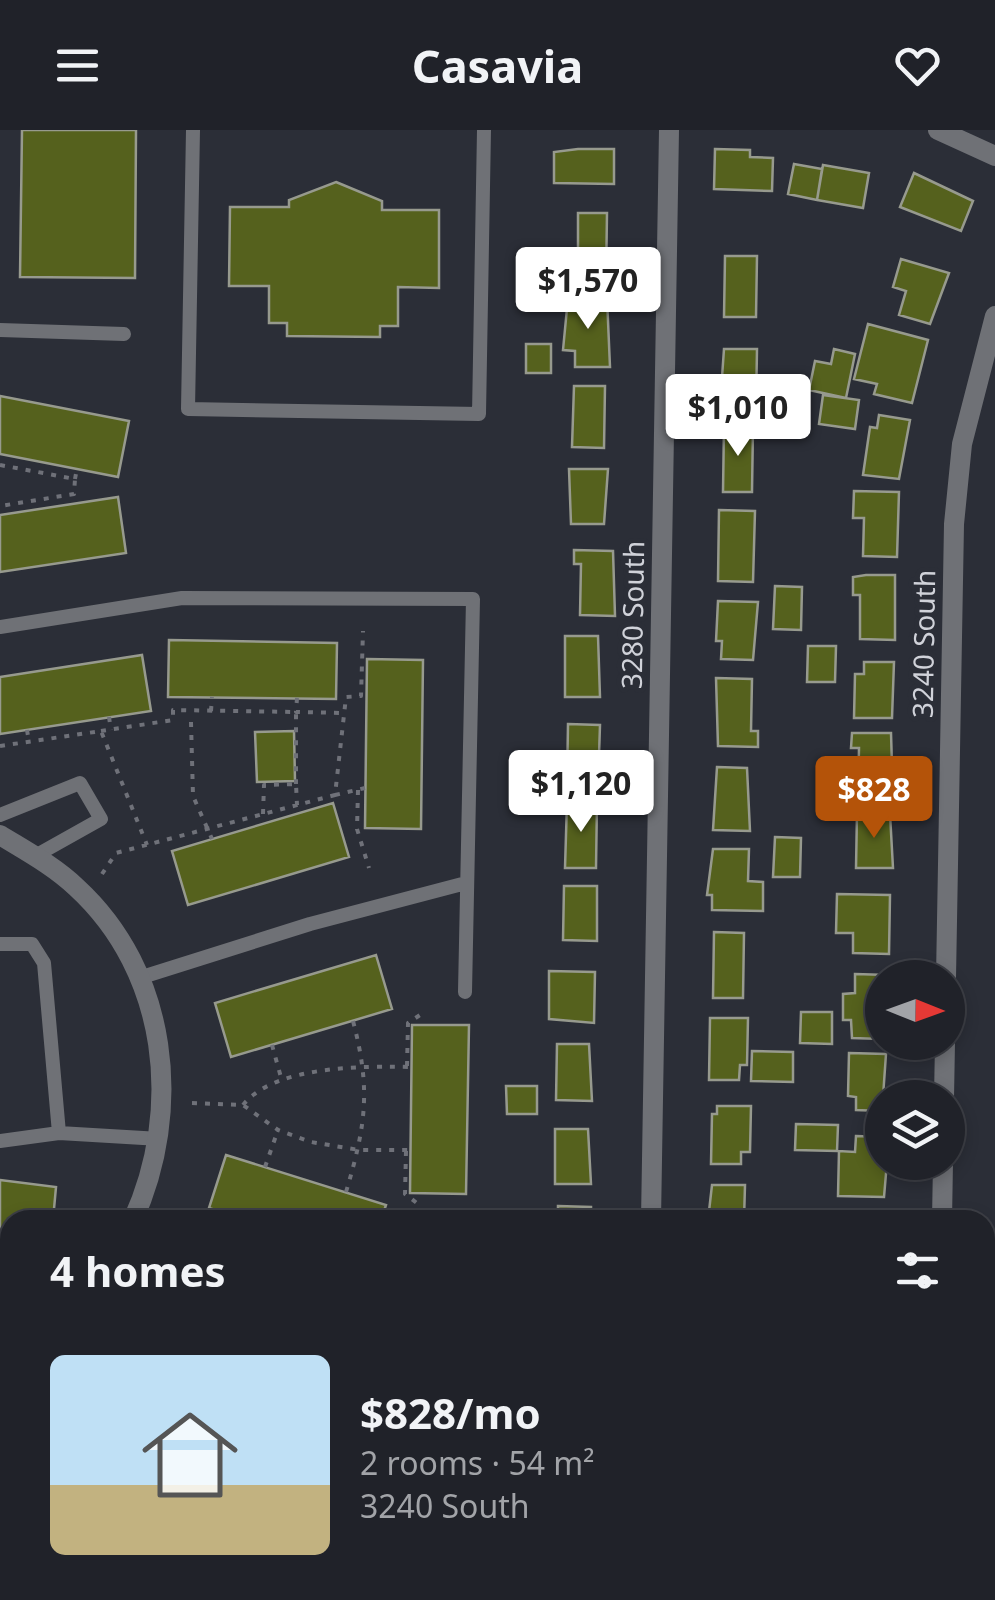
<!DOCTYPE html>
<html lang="en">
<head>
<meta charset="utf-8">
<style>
	:root { --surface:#202229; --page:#2d2f35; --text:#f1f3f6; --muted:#a2a4a8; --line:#3d3f46; --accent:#b45309 }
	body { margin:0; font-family:"Noto Sans",sans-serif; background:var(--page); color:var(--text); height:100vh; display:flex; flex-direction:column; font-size:38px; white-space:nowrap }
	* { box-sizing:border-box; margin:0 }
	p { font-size:32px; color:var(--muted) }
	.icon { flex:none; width:55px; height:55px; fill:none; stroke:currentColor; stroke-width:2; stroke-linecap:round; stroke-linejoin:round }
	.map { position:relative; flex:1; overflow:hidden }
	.drawer { position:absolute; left:0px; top:1080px; width:995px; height:390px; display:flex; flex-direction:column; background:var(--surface); border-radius:30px 30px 0 0; box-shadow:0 5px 15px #0003,0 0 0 2px var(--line) }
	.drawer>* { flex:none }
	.needle { width:65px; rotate:91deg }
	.tools { position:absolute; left:865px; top:830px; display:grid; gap:20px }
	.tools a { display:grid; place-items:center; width:100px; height:100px; border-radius:50%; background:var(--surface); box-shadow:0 5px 15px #0003,0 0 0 2px var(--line); font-size:50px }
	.price { position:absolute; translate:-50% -85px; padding:0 22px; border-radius:10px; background:#fff; color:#222; font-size:32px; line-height:65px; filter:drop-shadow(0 2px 5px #0008) }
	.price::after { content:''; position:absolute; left:50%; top:60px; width:30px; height:22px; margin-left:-15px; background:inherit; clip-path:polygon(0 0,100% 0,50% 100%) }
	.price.on { background:var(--accent); color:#fff }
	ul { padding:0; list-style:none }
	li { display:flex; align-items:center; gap:30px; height:250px; padding:0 50px }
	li+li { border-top:2px solid var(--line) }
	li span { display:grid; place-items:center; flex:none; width:280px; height:200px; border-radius:15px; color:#555 }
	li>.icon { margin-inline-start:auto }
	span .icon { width:120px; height:120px; fill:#fffc; stroke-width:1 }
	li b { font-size:42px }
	h2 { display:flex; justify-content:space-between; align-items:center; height:120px; padding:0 50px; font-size:42px }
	header { display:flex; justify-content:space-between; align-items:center; height:130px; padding:0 50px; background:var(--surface); font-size:45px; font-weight:700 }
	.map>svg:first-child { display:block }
	.building { fill:#55611d; stroke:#979a8e; stroke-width:2.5 }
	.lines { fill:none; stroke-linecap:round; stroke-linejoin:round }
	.path { stroke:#6f7179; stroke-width:4; stroke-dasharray:5 8; stroke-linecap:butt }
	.service { stroke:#6f7176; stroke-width:14 }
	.minor { stroke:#6f7176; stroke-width:20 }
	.labels { text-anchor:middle; stroke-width:10; stroke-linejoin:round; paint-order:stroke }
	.street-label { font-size:28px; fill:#d0d2d9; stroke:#2b2e37 }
</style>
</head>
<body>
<header><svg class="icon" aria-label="menu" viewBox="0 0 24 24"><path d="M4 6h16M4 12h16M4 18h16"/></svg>Casavia<svg class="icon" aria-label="heart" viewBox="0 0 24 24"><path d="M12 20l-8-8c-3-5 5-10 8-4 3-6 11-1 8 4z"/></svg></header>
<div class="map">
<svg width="995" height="1470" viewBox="0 0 995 1470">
	<rect width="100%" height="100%" fill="#2b2e37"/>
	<!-- building -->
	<path class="building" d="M 22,0 L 136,0 L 135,148 L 20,147 Z
		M 578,19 L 614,19 L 614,54 L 554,53 L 554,22 Z
		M 715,19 L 750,20 L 750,27 L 773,28 L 772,61 L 714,59 Z
		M 794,34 L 822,39 L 817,70 L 788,64 Z
		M 823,35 L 869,43 L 863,78 L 817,70 Z
		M 914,43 L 973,71 L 961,101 L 900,77 Z
		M 336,52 L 382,71 L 382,80 L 439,80 L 439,158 L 398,157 L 398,196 L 380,196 L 380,207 L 287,206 L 287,193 L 269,193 L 269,156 L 229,156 L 230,77 L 289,77 L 289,70 Z
		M 578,83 L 607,83 L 606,151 L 578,151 Z
		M 725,126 L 757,126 L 756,187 L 724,187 Z
		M 901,129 L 949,143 L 930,194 L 899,185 L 906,161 L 893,157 Z
		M 568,168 L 607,168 L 610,237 L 575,237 L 575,221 L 563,220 Z
		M 868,194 L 928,210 L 912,273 L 874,264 L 877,254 L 854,249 Z
		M 526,214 L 551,214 L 551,243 L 526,243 Z
		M 724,219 L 757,219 L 756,276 L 720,276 Z
		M 834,219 L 855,224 L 846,268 L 809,260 L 815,231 L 831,234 Z
		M 574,256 L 605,256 L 604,318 L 572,317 Z
		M 823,265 L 859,270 L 855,299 L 819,294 Z
		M 0,266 L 129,291 L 118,347 L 0,324 Z
		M 879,285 L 910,290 L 899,349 L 863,345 L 870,297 L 877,298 Z
		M 724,296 L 753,297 L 752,362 L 723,362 Z
		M 569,339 L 608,339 L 604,394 L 571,394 Z
		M 854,361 L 899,362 L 897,427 L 863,426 L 864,388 L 853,388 Z
		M 118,367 L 126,423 L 0,442 L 0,385 Z
		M 719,380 L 755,381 L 753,452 L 718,451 Z
		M 574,420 L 613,421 L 615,486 L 580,485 L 581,434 L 574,434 Z
		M 866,445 L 895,445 L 895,510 L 860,509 L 860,465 L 853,465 L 853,447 Z
		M 775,456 L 802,457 L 801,500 L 773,499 Z
		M 718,471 L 758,472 L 753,530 L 721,529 L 722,511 L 716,511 Z
		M 565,506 L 598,506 L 600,567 L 565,567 Z
		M 169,510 L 337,513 L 336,569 L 168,567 Z
		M 808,516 L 836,516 L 835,552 L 807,552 Z
		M 142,525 L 151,581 L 0,604 L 0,547 Z
		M 367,529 L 423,530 L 421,699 L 365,698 Z
		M 864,532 L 894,532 L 892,588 L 854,588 L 855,544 L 864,544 Z
		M 716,548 L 752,549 L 751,601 L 758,601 L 758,617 L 718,616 Z
		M 568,594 L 600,595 L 598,656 L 567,655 Z
		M 294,601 L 295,651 L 257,652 L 255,602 Z
		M 852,603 L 891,603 L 893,669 L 858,669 L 859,618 L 851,618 Z
		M 717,637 L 747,638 L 750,701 L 713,700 Z
		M 567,672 L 597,672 L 596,738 L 565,738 Z
		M 333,673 L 349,727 L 188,775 L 172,721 Z
		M 857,683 L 890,684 L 893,738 L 856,738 Z
		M 775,707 L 801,708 L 800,747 L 773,747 Z
		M 713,719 L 749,719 L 748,751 L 763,752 L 763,781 L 712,780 L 712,765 L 707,765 Z
		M 564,756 L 597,756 L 597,811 L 563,810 Z
		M 837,764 L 890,765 L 889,824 L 853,823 L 853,803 L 836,803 Z
		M 714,802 L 744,803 L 743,868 L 713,868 Z
		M 376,825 L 392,879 L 231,927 L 215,873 Z
		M 549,841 L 595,842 L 594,893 L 549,889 Z
		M 855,844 L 888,845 L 882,848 L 882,909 L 852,908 L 851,890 L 843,890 L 843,864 L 855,863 Z
		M 801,882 L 832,882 L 832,914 L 800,913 Z
		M 710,888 L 748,888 L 747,935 L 740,935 L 739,950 L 709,950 Z
		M 412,895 L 469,895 L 466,1064 L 410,1063 Z
		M 557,914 L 589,914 L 592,971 L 556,970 Z
		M 752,921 L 793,922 L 793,952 L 751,951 Z
		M 849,923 L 886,924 L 882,981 L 856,980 L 856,967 L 848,966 Z
		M 506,956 L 537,956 L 537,984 L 507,984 Z
		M 717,976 L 751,976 L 750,1022 L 741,1022 L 741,1034 L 711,1034 L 712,984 L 717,984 Z
		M 796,994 L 838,995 L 837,1021 L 795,1020 Z
		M 555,999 L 588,999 L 591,1054 L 555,1054 Z
		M 856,1006 L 882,1007 L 882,1032 L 887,1032 L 884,1067 L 838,1066 L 839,1021 L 855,1022 Z
		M 226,1025 L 386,1075 L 381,1090 L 246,1090 L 209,1078 Z
		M 0,1050 L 56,1057 L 54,1079 L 62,1080 L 61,1090 L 10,1090 L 10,1217 L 0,1216 Z
		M 712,1055 L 745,1055 L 744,1090 L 708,1090 Z
		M 558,1076 L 591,1077 L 591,1090 L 558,1090 Z
		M 830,1084 L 883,1085 L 883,1090 L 830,1090 Z
		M 845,1460 L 880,1460 L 880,1470 L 845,1470 Z"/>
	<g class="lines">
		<!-- path -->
		<path class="path" d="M 0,335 L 75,349 L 74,364 L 0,376
			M 75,349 L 77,338
			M 297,568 L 296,582 L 344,583
			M 211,581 L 212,567
			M 109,587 L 111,600
			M 191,592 L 193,666 L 212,709
			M 27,600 L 29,612
			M 101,601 L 173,590 L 173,580 L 296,582 L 296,654
			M 0,616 L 101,601 L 147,715
			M 358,660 L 357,699 L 369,738
			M 335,665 L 365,658
			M 263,684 L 264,655 L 296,654 L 297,675
			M 102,744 L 116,723 L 335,665 L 346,567 L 361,566 L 363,501
			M 272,915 L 282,951
			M 407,936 L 408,893 L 426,881
			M 192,973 L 243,975 L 278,1000 L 311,1012 L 359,1020 L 411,1020
			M 243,975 C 275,935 365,936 412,937
			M 406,1021 L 405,1064 L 422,1077
			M 265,1037 L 278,1000
			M 346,1062 C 366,995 371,959 353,891
			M 345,1470 L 345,1460"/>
		<!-- service -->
		<path class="service" d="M 193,0 L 188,279 L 479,284 L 484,0
			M 0,200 L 124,204
			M 0,497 L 182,468 L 473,469 L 465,862
			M 0,685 L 80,653 L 101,689 L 35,726
			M 0,814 L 32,814 L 44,833 L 59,1003
			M 139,848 L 310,794 L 466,753
			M 0,1011 L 59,1003 L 160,1009
			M 0,1270 L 10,1271
			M 15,1470 L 15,1460
			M 455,1470 L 455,1460"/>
		<!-- minor -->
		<path class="minor" d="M 938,0 L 995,26
			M 0,705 C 26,721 54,736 76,757 C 169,842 183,980 133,1090
			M 946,848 L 954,394 L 962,314 L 995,186
			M 944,968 L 945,912
			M 651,1090 L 669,0
			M 942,1090 L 943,1032
			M 84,1470 L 84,1460
			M 644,1470 L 645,1460
			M 936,1470 L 936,1460"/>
	</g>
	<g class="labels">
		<!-- street labels -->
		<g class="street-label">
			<text transform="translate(633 485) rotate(-89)" y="10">3280 South</text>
			<text transform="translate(924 514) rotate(-89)" y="10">3240 South</text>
		</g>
	</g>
</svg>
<div class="tools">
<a><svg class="needle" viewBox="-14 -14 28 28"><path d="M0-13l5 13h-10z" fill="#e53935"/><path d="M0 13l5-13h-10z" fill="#a2a4a8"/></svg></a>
<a><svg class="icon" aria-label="layers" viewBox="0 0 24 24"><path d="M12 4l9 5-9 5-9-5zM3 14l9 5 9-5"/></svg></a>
</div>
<b class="price" style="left:588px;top:202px">$1,570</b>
<b class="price" style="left:738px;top:329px">$1,010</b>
<b class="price" style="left:581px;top:705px">$1,120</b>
<b class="price on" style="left:874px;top:711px">$828</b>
<section class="drawer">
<h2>4 homes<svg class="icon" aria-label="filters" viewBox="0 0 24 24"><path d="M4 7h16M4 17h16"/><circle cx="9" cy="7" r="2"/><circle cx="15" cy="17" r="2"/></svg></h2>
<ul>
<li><span style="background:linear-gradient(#bfe0f5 65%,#c2b280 0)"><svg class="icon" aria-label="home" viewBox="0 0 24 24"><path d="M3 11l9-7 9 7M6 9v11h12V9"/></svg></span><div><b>$828/mo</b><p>2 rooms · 54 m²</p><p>3240 South</p></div></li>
</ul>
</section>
</div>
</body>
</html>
